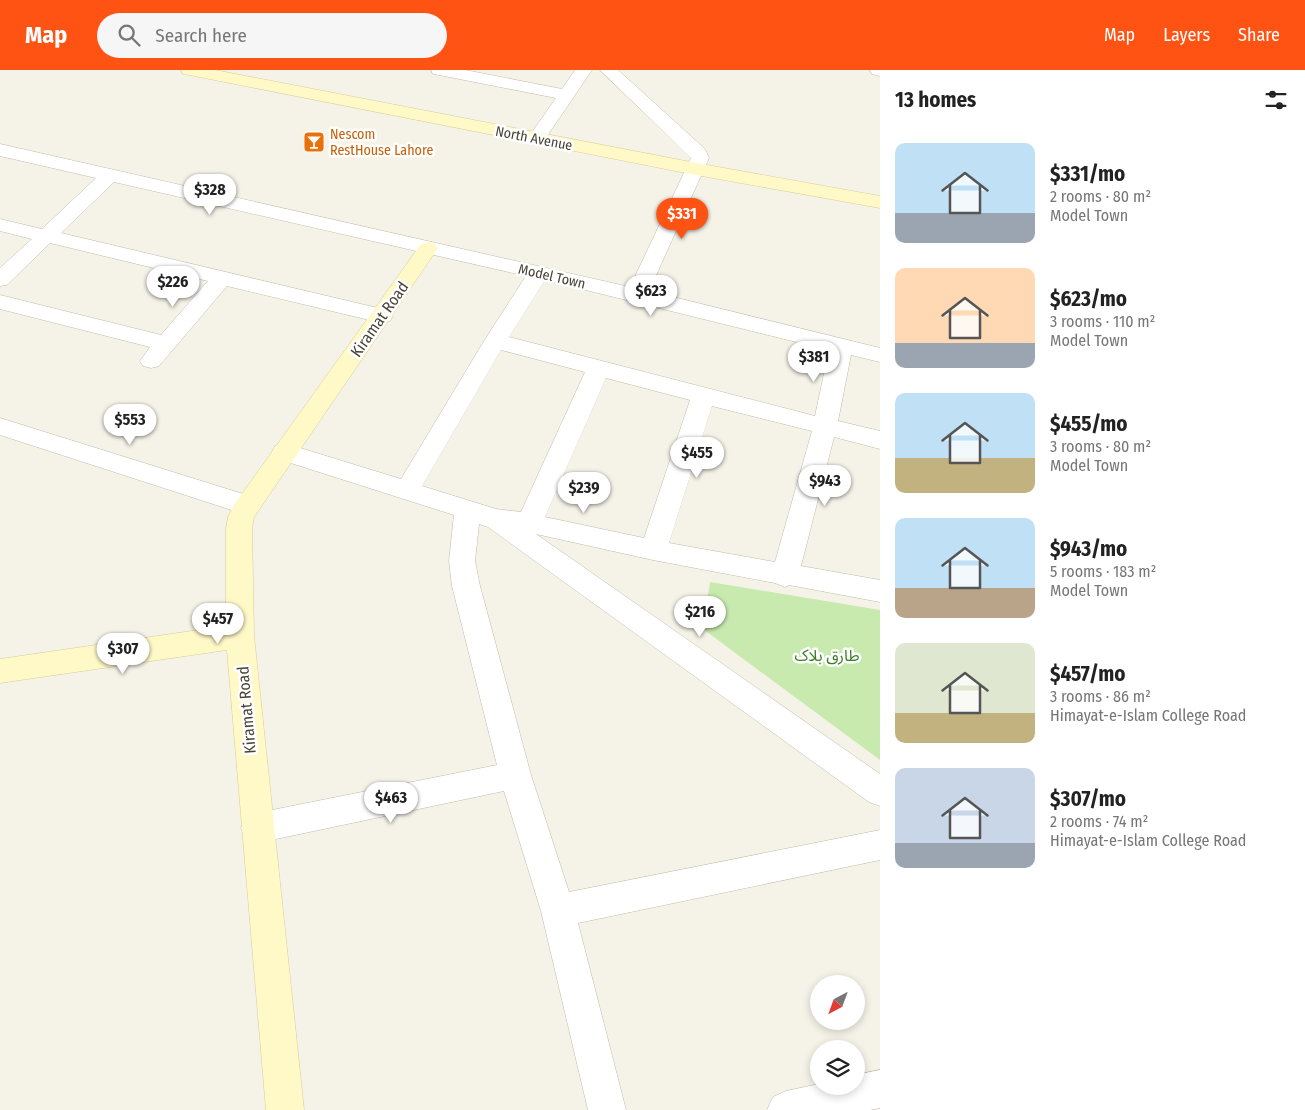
<!DOCTYPE html>
<html lang="en">
<head>
<meta charset="utf-8">
<style>
	:root { --surface:#fff; --page:#f6f6f6; --text:#222; --muted:#767676; --accent:#ff5314 }
	body { margin:0; font-family:"Fira Sans Condensed","Noto Sans Arabic",sans-serif; background:var(--page); color:var(--text); height:100vh; display:flex; flex-direction:column; font-size:19px; white-space:nowrap }
	* { box-sizing:border-box; margin:0 }
	p { font-size:16px; color:var(--muted) }
	.icon { flex:none; width:28px; height:28px; fill:none; stroke:currentColor; stroke-width:2; stroke-linecap:round; stroke-linejoin:round }
	.map { position:relative; flex:1; overflow:hidden }
	.sheet { display:flex; flex-direction:column; background:var(--surface); width:425px }
	.sheet>* { flex:none }
	.needle { width:32px; rotate:221deg }
	.tools { position:absolute; left:810px; top:905px; display:grid; gap:10px }
	.tools a { display:grid; place-items:center; width:55px; height:55px; border-radius:50%; background:var(--surface); box-shadow:0 2px 8px #0003; font-size:25px }
	.price { position:absolute; translate:-50% -42px; padding:0 11px; border-radius:18px; background:#fff; color:#222; font-size:16px; line-height:32px; filter:drop-shadow(0 1px 2px #0008) }
	.price::after { content:''; position:absolute; left:50%; top:30px; width:15px; height:11px; margin-left:-8px; background:inherit; clip-path:polygon(0 0,100% 0,50% 100%) }
	.price.on { background:var(--accent); color:#fff }
	ul { padding:0; list-style:none }
	li { display:flex; align-items:center; gap:15px; height:125px; padding:0 15px }
	li span { display:grid; place-items:center; flex:none; width:140px; height:100px; border-radius:10px; color:#555 }
	li>.icon { margin-inline-start:auto }
	span .icon { width:60px; height:60px; fill:#fffc; stroke-width:1 }
	li b { font-size:21px }
	h2 { display:flex; justify-content:space-between; align-items:center; height:60px; padding:0 15px; font-size:21px }
	header { display:flex; align-items:center; gap:30px; box-sizing:border-box; height:70px; padding:0 25px; background:var(--accent); color:#fff }
	header strong { font-size:24px }
	nav { display:flex; gap:28px; margin-inline-start:auto; font-size:18px }
	.search { width:350px; height:45px; background:var(--page); display:flex; align-items:center; gap:12px; box-sizing:border-box; padding:0 18px; border-radius:28px; color:var(--muted); font-size:19px }
	main { display:flex; flex:1; min-height:0 }
	.map>svg:first-child { display:block }
	.green { fill:#c9eaaf }
	.lines { fill:none; stroke-linecap:round; stroke-linejoin:round }
	.street-casing { stroke:#c1bbaa; stroke-width:1 }
	.secondary-casing { stroke:#d7cd96; stroke-width:1 }
	.street { fill:#fff; fill-rule:evenodd }
	.secondary { fill:#fff8c7; fill-rule:evenodd }
	.labels { text-anchor:middle; stroke-width:5; stroke-linejoin:round; paint-order:stroke }
	.far-food-label { font-size:14px; fill:#c56008; stroke:#fff; text-anchor:start }
	.far-street-label { font-size:14px; fill:#484336; stroke:#fff }
	.street-label { font-size:16px; fill:#484336; stroke:#fff }
	.park-label { font-size:16px; fill:#3d7d26; stroke:#fff }
</style>
</head>
<body>
<header>
<strong>Map</strong>
<div class="search"><svg class="icon" aria-label="search" viewBox="0 0 24 24"><circle cx="10" cy="10" r="6"/><path d="M15 15l6 6"/></svg>Search here</div>
<nav><a>Map</a><a>Layers</a><a>Share</a></nav>
</header>
<main>
<div class="map">
<svg width="880" height="1040" viewBox="0 0 880 1040">
	<rect width="100%" height="100%" fill="#f5f2e8"/>
	<!-- green -->
	<path class="green" d="M 710,512 L 880,540 L 880,690 L 703,559 Z"/>
	<g class="lines">
		<!-- street casing -->
		<g class="street-casing">
			<path id="street" d="M 431,0 L 465,0 L 562,19 L 575,0 L 592,0 L 543,72 L 537,73 L 531,72 L 528,68 L 556,28 L 439,5 L 433,4 Z
				M 600,0 L 618,0 L 705,79 L 709,88 L 649,221 L 880,278 L 880,292 L 851,285 L 838,351 L 880,361 L 880,379 L 834,367 L 801,496 L 880,510 L 880,532 L 789,515 L 785,517 L 775,513 L 653,490 L 536,464 L 880,704 L 880,736 L 869,732 L 488,457 L 479,454 L 475,491 L 480,516 L 531,705 L 569,822 L 880,760 L 880,790 L 578,853 L 626,1040 L 588,1040 L 541,841 L 504,721 L 257,773 L 246,769 L 241,758 L 246,747 L 257,743 L 497,695 L 452,516 L 449,491 L 454,445 L 275,388 L 272,382 L 275,376 L 284,373 L 401,409 L 484,271 L 526,206 L 114,112 L 61,163 L 382,239 L 390,241 L 393,246 L 390,251 L 382,253 L 227,216 L 159,296 L 151,298 L 143,296 L 140,291 L 150,277 L 0,239 L 0,225 L 161,265 L 208,211 L 50,173 L 7,215 L 0,216 L 0,198 L 32,169 L 0,161 L 0,149 L 42,159 L 96,108 L 0,86 L 0,74 L 630,217 L 691,88 ZM 545,210 L 829,280 L 815,346 L 509,267 ZM 501,280 L 585,302 L 521,442 L 496,439 L 422,416 ZM 606,308 L 690,330 L 644,468 L 545,447 ZM 712,336 L 812,361 L 775,492 L 669,473 Z
				M 870,0 L 880,0 L 880,6 L 872,4 Z
				M 0,348 L 256,428 L 260,435 L 256,442 L 247,445 L 0,365 Z
				M 880,1000 L 880,1038 L 870,1040 L 767,1040 L 773,1027 L 786,1021 L 819,1014 L 819,1016 L 856,1016 L 856,1005 Z"/>
		</g>
		<!-- secondary casing -->
		<g class="secondary-casing">
			<path id="secondary" d="M 181,0 L 215,0 L 696,93 L 880,126 L 880,138 L 696,105 L 189,5 L 183,4 Z
				M 428,172 L 435,174 L 438,178 L 254,447 L 252,458 L 254,566 L 304,1040 L 266,1040 L 227,580 L 0,613 L 0,589 L 226,556 L 226,458 L 228,447 L 234,435 L 421,174 Z"/>
		</g>
		<!-- street -->
		<use href="#street" class="street"/>
		<!-- secondary -->
		<use href="#secondary" class="secondary"/>
	</g>
	<!-- icons -->
	<defs>
		<g id="bar-square" transform="scale(1.125)"><rect x="-9" y="-9" width="18" height="18" rx="4" fill="#e8710a" stroke="#fff"/><path d="M-6-5H6L.8 .8V4.5H3.5V6h-7V4.5H-.8V.8Z" fill="#fff"/></g>
	</defs>
	<g fill-rule="evenodd">
		<use href="#bar-square" x="314" y="72"/>
	</g>
	<g class="labels">
		<!-- far-food labels -->
		<g class="far-food-label">
			<text x="330" y="69">Nescom<tspan x="330" dy="16">RestHouse Lahore</tspan></text>
		</g>
		<!-- far-street labels -->
		<g class="far-street-label">
			<text transform="translate(534 68) rotate(11)" y="5">North Avenue</text>
			<text transform="translate(552 206) rotate(13)" y="5">Model Town</text>
		</g>
		<!-- street labels -->
		<g class="street-label">
			<text transform="translate(379 249) rotate(-55)" y="6">Kiramat Road</text>
			<text transform="translate(246 640) rotate(-95)" y="6">Kiramat Road</text>
		</g>
		<!-- park labels -->
		<g class="park-label">
			<text x="827" y="591">طارق بلاک</text>
		</g>
	</g>
</svg>
<div class="tools">
<a><svg class="needle" viewBox="-14 -14 28 28"><path d="M0-13l5 13h-10z" fill="#e53935"/><path d="M0 13l5-13h-10z" fill="#767676"/></svg></a>
<a><svg class="icon" aria-label="layers" viewBox="0 0 24 24"><path d="M12 4l9 5-9 5-9-5zM3 14l9 5 9-5"/></svg></a>
</div>
<b class="price" style="left:210px;top:146px">$328</b>
<b class="price on" style="left:682px;top:170px">$331</b>
<b class="price" style="left:173px;top:238px">$226</b>
<b class="price" style="left:651px;top:247px">$623</b>
<b class="price" style="left:814px;top:313px">$381</b>
<b class="price" style="left:130px;top:376px">$553</b>
<b class="price" style="left:697px;top:409px">$455</b>
<b class="price" style="left:825px;top:437px">$943</b>
<b class="price" style="left:584px;top:444px">$239</b>
<b class="price" style="left:700px;top:568px">$216</b>
<b class="price" style="left:218px;top:575px">$457</b>
<b class="price" style="left:123px;top:605px">$307</b>
<b class="price" style="left:391px;top:754px">$463</b>
</div>
<section class="sheet">
<h2>13 homes<svg class="icon" aria-label="filters" viewBox="0 0 24 24"><path d="M4 7h16M4 17h16"/><circle cx="9" cy="7" r="2"/><circle cx="15" cy="17" r="2"/></svg></h2>
<ul>
<li><span style="background:linear-gradient(#bfe0f5 70%,#9aa5b1 0)"><svg class="icon" aria-label="home" viewBox="0 0 24 24"><path d="M3 11l9-7 9 7M6 9v11h12V9"/></svg></span><div><b>$331/mo</b><p>2 rooms · 80 m²</p><p>Model Town</p></div></li>
<li><span style="background:linear-gradient(#ffd9b3 75%,#9aa5b1 0)"><svg class="icon" aria-label="home" viewBox="0 0 24 24"><path d="M3 11l9-7 9 7M6 9v11h12V9"/></svg></span><div><b>$623/mo</b><p>3 rooms · 110 m²</p><p>Model Town</p></div></li>
<li><span style="background:linear-gradient(#bfe0f5 65%,#c2b280 0)"><svg class="icon" aria-label="home" viewBox="0 0 24 24"><path d="M3 11l9-7 9 7M6 9v11h12V9"/></svg></span><div><b>$455/mo</b><p>3 rooms · 80 m²</p><p>Model Town</p></div></li>
<li><span style="background:linear-gradient(#bfe0f5 70%,#b9a48a 0)"><svg class="icon" aria-label="home" viewBox="0 0 24 24"><path d="M3 11l9-7 9 7M6 9v11h12V9"/></svg></span><div><b>$943/mo</b><p>5 rooms · 183 m²</p><p>Model Town</p></div></li>
<li><span style="background:linear-gradient(#dfe7d0 70%,#c2b280 0)"><svg class="icon" aria-label="home" viewBox="0 0 24 24"><path d="M3 11l9-7 9 7M6 9v11h12V9"/></svg></span><div><b>$457/mo</b><p>3 rooms · 86 m²</p><p>Himayat-e-Islam College Road</p></div></li>
<li><span style="background:linear-gradient(#c9d6e8 75%,#9aa5b1 0)"><svg class="icon" aria-label="home" viewBox="0 0 24 24"><path d="M3 11l9-7 9 7M6 9v11h12V9"/></svg></span><div><b>$307/mo</b><p>2 rooms · 74 m²</p><p>Himayat-e-Islam College Road</p></div></li>
</ul>
</section>
</main>
</body>
</html>
